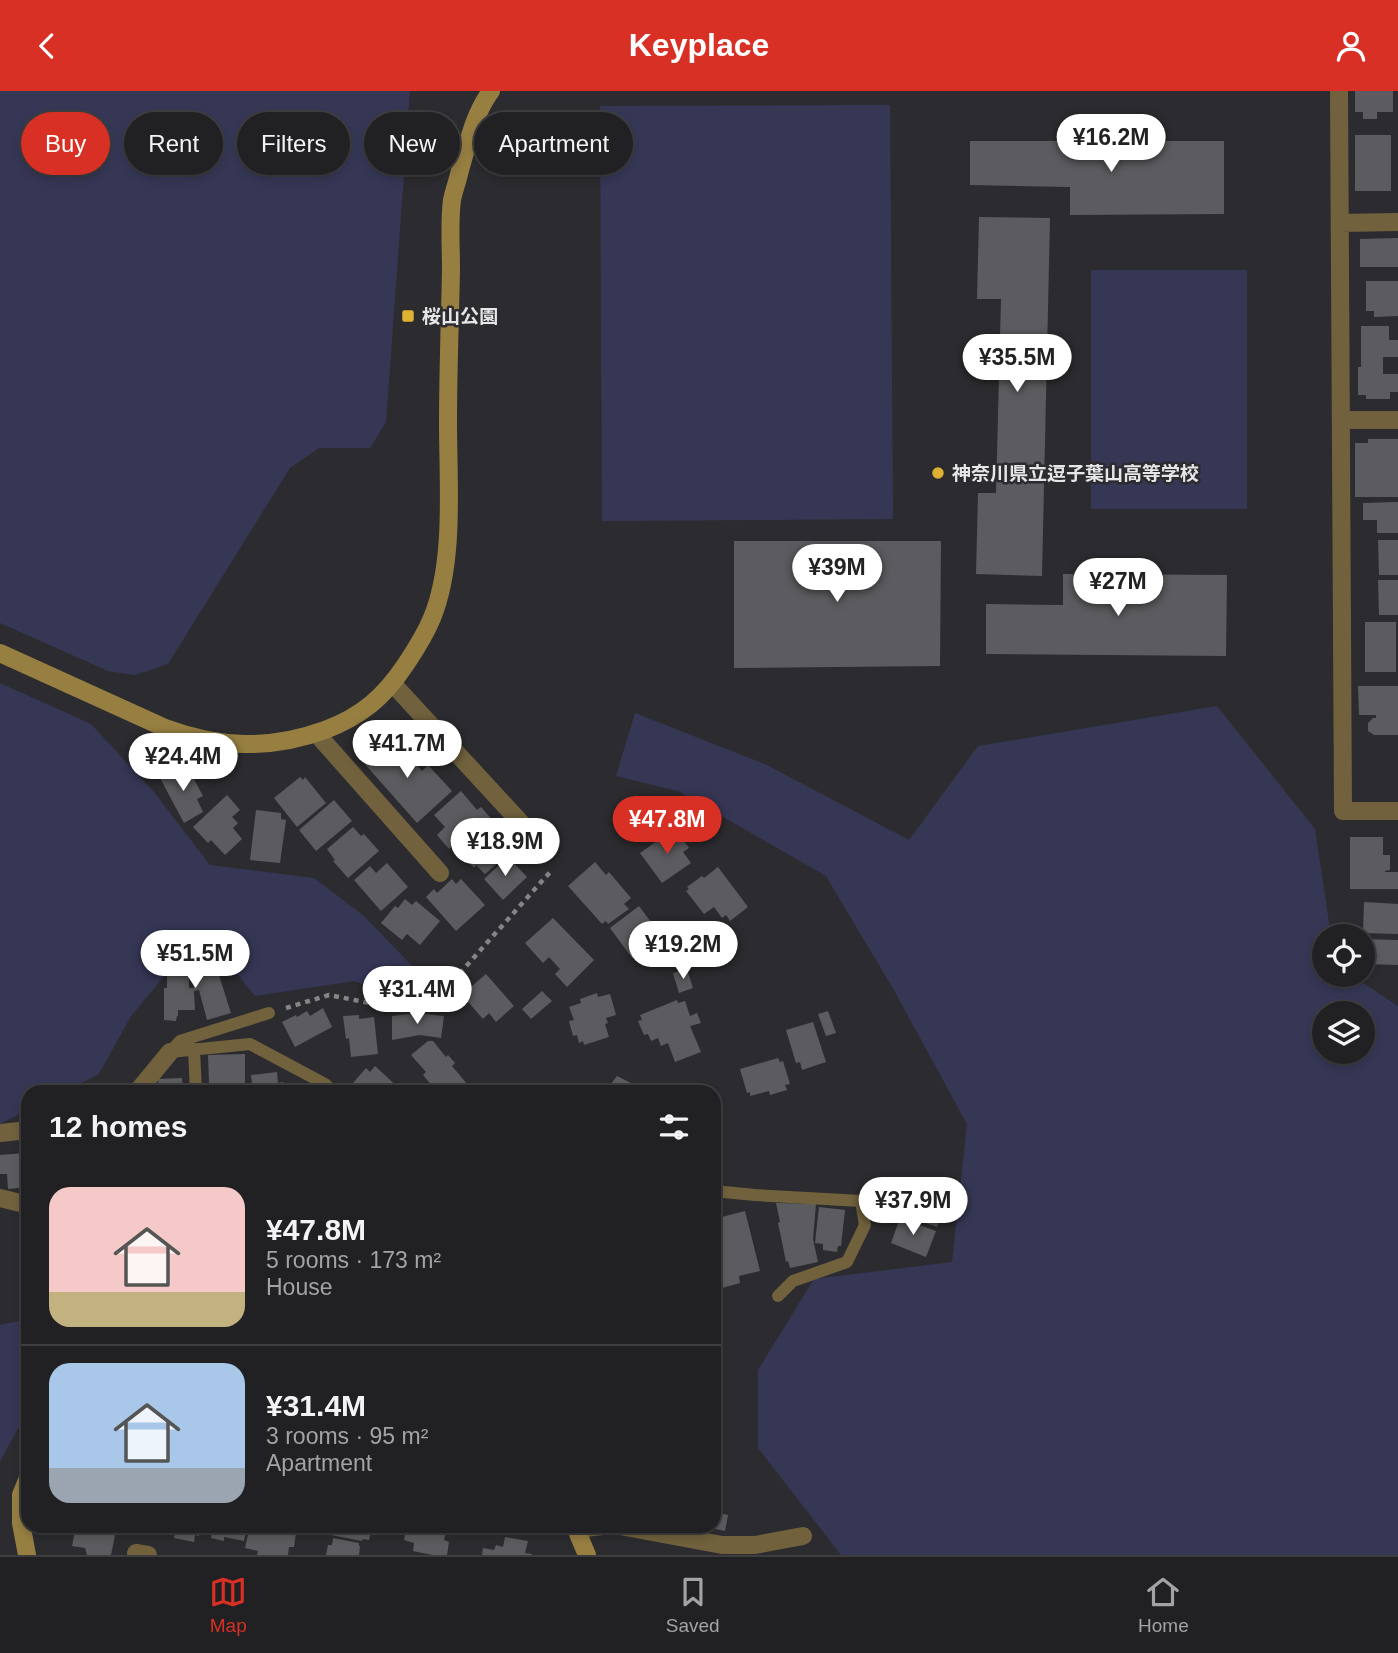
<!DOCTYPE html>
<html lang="en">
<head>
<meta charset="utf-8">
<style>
	:root { --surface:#212124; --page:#29292c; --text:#f1f3f6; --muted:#a2a3a6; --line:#3e3e41; --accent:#d93025 }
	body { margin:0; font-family:Helvetica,"Noto Sans JP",sans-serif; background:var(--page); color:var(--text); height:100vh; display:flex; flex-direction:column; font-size:26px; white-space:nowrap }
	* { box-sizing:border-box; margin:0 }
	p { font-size:23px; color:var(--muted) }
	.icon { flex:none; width:38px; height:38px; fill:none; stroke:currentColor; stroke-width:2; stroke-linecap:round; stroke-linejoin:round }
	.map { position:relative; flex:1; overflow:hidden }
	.panel { position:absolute; left:21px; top:994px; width:700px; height:448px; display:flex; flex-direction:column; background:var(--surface); border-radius:21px; box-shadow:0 4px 10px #0003,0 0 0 2px var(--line) }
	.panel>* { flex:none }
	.hud { position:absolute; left:21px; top:21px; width:700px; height:63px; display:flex; gap:14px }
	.tools { position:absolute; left:1312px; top:833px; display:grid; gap:14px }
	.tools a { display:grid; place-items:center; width:63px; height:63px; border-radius:50%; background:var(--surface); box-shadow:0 4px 10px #0003,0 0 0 2px var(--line); font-size:35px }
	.price { position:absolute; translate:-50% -60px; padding:0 16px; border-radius:24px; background:#fff; color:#222; font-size:23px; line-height:46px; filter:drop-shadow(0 2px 4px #0008) }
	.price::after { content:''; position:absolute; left:50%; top:42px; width:21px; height:16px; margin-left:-10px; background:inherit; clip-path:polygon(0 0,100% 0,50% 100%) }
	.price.selected { background:var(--accent); color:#fff }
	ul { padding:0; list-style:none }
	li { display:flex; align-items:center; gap:21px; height:175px; padding:0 28px }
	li+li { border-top:2px solid var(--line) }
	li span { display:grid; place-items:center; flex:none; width:196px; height:140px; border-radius:21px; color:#555 }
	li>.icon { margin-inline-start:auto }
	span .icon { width:84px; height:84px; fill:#fffc; stroke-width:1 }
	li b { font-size:30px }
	h2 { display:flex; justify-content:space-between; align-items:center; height:84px; padding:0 28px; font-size:30px }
	.pill { padding:0 24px; border-radius:32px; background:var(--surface); box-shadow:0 4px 10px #0003,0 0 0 2px var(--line); font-size:24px; line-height:63px }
	.pill.selected { background:var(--accent); color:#fff }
	header { display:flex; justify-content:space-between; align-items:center; height:91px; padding:0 28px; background:var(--accent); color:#fff; font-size:32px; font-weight:600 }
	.dock { display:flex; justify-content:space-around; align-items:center; height:98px; border-top:2px solid var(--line); background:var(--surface); font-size:19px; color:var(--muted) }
	.dock a { display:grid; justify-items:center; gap:4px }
	.dock .selected { color:var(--accent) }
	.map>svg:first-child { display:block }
	.green { fill:#363755; fill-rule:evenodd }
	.building { fill:#5c5c60 }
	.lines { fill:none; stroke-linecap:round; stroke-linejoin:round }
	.path { stroke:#858588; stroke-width:4.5; stroke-dasharray:5 5; stroke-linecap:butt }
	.lane { stroke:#71623d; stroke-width:12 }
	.street { stroke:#71623d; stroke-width:18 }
	.secondary { stroke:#977f42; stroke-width:18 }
	.poi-dot { fill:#deb133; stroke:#2c2c30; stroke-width:2.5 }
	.labels { text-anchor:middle; stroke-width:5; stroke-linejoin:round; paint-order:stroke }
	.poi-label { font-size:19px; font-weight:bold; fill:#e6e6e8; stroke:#2c2c30; text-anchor:start }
</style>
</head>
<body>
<header><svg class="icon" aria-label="back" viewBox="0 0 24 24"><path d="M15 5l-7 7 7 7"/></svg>Keyplace<svg class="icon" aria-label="person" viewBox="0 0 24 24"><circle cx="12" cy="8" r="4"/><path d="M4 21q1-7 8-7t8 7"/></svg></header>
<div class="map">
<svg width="1398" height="1464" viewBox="0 0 1398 1464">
	<rect width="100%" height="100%" fill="#2c2c30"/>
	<!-- green -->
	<path class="green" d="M 0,0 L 410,0 L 386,331 L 370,357 L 319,357 L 290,377 L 168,573 L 135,584 L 108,580 L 0,532 Z
		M 890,14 L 893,428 L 602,430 L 600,15 Z
		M 1091,179 L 1247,179 L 1247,418 L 1091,418 Z
		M 0,592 L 91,633 L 154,701 L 210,774 L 314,787 L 363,824 L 417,880 L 399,906 L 354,890 L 255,905 L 202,840 L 131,925 L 99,983 L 64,1001 L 28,1001 L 28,1019 L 0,1033 Z
		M 1217,615 L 1315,738 L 1331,845 L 1325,845 L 1325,884 L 1351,884 L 1398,915 L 1398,1464 L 841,1464 L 758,1357 L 758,1279 L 814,1188 L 952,1171 L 967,1033 L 895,901 L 826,785 L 678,700 L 616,685 L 635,622 L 767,674 L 909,749 L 978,655 ZM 1325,922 L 1363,922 L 1363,961 L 1325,961 Z
		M 28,1226 L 28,1330 L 17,1339 L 0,1371 L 0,1234 L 24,1229 Z"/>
	<!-- building -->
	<path class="building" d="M 1355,0 L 1393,0 L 1393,21 L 1377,21 L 1377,28 L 1363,28 L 1363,21 L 1355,21 Z
		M 1355,44 L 1391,44 L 1391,100 L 1355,100 Z
		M 970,50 L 1224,50 L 1224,123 L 1070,124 L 1070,96 L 970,94 Z
		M 979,126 L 1050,127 L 1042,485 L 976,483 L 978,402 L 996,402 L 1001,208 L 977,208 Z
		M 1398,147 L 1398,176 L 1360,176 L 1360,148 Z
		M 1366,190 L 1398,190 L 1398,225 L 1374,226 L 1374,220 L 1366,220 Z
		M 1361,235 L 1389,235 L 1389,249 L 1398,249 L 1398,266 L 1383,266 L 1383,283 L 1398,283 L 1398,301 L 1390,301 L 1390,308 L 1366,308 L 1366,304 L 1358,304 L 1358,276 L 1361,276 Z
		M 1368,348 L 1398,348 L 1398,406 L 1355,406 L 1355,352 L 1368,352 Z
		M 1398,411 L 1398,442 L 1377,442 L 1377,429 L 1363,429 L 1363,412 Z
		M 1378,449 L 1398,449 L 1398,484 L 1379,484 Z
		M 734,450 L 941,450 L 940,575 L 734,577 Z
		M 1063,483 L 1227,484 L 1226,565 L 986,563 L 986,513 L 1063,514 Z
		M 1378,489 L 1398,489 L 1398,524 L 1379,524 Z
		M 1365,531 L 1396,531 L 1396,581 L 1365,581 Z
		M 1358,595 L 1398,595 L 1398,644 L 1374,644 L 1368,640 L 1368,632 L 1373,627 L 1376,627 L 1376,624 L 1359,624 Z
		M 390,647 L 410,670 L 412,668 L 422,680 L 428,674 L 452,700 L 417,732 L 363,671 Z
		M 180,676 L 184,682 L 189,679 L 203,705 L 197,708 L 203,721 L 184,732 L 160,687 Z
		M 300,686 L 303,689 L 305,686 L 326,712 L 297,736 L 274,707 Z
		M 461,700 L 477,719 L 481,716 L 493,730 L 460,759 L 454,753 L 449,758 L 437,744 L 445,736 L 434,724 Z
		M 227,704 L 240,719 L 232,726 L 238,732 L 233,737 L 242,748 L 225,764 L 211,749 L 208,752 L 193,736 Z
		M 334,709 L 352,730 L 316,760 L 299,739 Z
		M 256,719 L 281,722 L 281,728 L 286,729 L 280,772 L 250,769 Z
		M 645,732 L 648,744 L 644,745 L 645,747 L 634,750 L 633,748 L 631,748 L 629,737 Z
		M 353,736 L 361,745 L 364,743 L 379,760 L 348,787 L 333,770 L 335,769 L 327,758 Z
		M 675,737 L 689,757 L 683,761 L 691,772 L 662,792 L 640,762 Z
		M 491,738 L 510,761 L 485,783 L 476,774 L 474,777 L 462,763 Z
		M 1350,746 L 1383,746 L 1383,764 L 1390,764 L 1390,779 L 1385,780 L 1385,781 L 1398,781 L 1398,798 L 1350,798 Z
		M 508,766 L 527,786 L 503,809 L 484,788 Z
		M 595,771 L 606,784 L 609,781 L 631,807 L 624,813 L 629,818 L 608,833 L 606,830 L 602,833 L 568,795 Z
		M 387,772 L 408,796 L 381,820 L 354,789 L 370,775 L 376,782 Z
		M 718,776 L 748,816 L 730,830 L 726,824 L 722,827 L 714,816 L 704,823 L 686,800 L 689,798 L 687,796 L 702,785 L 704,787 Z
		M 452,788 L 456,793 L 461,788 L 485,814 L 456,840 L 426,806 L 434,798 L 437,802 Z
		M 405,808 L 412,814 L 416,810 L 440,830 L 420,854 L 407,843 L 402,849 L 381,832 L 395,815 L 398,817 Z
		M 1364,811 L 1398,813 L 1398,843 L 1363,842 Z
		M 639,815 L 662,846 L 632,867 L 610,837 Z
		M 553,827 L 594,869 L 567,896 L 555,883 L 560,878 L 549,866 L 543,872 L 525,852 Z
		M 1363,848 L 1398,849 L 1398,874 L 1366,873 L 1367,869 L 1363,869 Z
		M 197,860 L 198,864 L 201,863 L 205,878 L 212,876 L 213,879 L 217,878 L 231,922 L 207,929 L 199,899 L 194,900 L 195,919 L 178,919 L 178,925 L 177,925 L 176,930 L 164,929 L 164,897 L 167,897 L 167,881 L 189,881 L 189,897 L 194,897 L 185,864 Z
		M 687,878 L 693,897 L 679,902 L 673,882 Z
		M 486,883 L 514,915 L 496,931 L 489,922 L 483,928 L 462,904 Z
		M 542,900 L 552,910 L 531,928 L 522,918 Z
		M 597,902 L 598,906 L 610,903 L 616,924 L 606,927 L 608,932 L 605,933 L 609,946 L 584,954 L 583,950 L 579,952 L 577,944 L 573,945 L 569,930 L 574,929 L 569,916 L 581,912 L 580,908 Z
		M 677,909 L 678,912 L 685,910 L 690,925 L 697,922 L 701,932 L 690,935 L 701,961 L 675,971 L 668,952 L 661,955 L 658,947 L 651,950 L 648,943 L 644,944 L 638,930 L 642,929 L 640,924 Z
		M 323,917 L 332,936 L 295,956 L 282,931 L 296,924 L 297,926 L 307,920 L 310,925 Z
		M 828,920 L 836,942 L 826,945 L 818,923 Z
		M 416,922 L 444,925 L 441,947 L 420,944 L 392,949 L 392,925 Z
		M 359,924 L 359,928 L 374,926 L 378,963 L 351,966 L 349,947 L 346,948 L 343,925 Z
		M 813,931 L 826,971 L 802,979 L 800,971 L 796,972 L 786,939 Z
		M 428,950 L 433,950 L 446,966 L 448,964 L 455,972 L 452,975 L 468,994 L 463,998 L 465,1001 L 437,1001 L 423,984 L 426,981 L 411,964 Z
		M 245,963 L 245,992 L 209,993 L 208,964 Z
		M 778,967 L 780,971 L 783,970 L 790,993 L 785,994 L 787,999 L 770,1004 L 769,1000 L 750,1005 L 750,1001 L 747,1002 L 740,978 Z
		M 375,975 L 403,1001 L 362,1001 L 353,992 L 366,977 L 370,981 Z
		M 277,981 L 278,992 L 283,991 L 284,1001 L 253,1001 L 251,984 Z
		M 617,985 L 649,1001 L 605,1001 Z
		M 182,987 L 183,1001 L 159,1001 L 158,988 Z
		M 25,1062 L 28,1096 L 8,1098 L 7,1083 L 0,1083 L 0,1064 Z
		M 911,1097 L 947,1111 L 937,1136 L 901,1123 Z
		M 776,1112 L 816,1113 L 813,1148 L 818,1171 L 790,1177 L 788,1170 L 786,1171 L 781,1146 L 778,1132 L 780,1131 Z
		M 819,1116 L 845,1119 L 841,1155 L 838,1155 L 837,1161 L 823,1159 L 823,1153 L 815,1152 Z
		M 745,1120 L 760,1180 L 739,1185 L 740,1192 L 722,1197 L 714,1167 L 714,1128 Z
		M 900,1127 L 936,1140 L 926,1166 L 891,1152 Z
		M 714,1421 L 728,1424 L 725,1440 L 705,1436 L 706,1435 L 714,1435 Z
		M 76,1435 L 110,1435 L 108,1443 L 115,1444 L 111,1464 L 87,1464 L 85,1457 L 72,1455 Z
		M 176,1435 L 201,1435 L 199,1445 L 195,1444 L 194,1451 L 174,1447 Z
		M 213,1435 L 247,1435 L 244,1450 L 224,1446 L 224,1450 L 211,1447 Z
		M 250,1435 L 275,1435 L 292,1438 L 291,1441 L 296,1442 L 294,1456 L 289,1456 L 288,1464 L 257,1464 L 258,1460 L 245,1457 Z
		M 333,1435 L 372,1435 L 369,1449 L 363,1448 L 362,1450 L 331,1444 Z
		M 406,1435 L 447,1435 L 444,1449 L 449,1451 L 447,1464 L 432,1464 L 413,1460 L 414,1452 L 404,1449 Z
		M 505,1446 L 528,1450 L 525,1462 L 532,1463 L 532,1464 L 482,1464 L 483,1457 L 494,1459 L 496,1454 L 503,1456 Z
		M 333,1447 L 359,1452 L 359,1455 L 360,1455 L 359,1464 L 326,1464 L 328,1454 L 332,1454 Z"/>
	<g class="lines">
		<!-- path -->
		<path class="path" d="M 286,917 L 329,904 L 400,918 L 436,909 L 551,780"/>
		<!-- lane -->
		<path class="lane" d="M 194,958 L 196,1001
			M 170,961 L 250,953 L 325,993 L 334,1001
			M 170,961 L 180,950 L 269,922
			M 714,1100 L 755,1104 L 861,1110 L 865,1134 L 847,1171 L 793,1190 L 778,1205"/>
		<!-- street -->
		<path class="street" d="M 1339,0 L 1343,720 L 1398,720
			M 1340,132 L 1398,131
			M 1341,329 L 1398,329
			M 393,593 L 545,758
			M 316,642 L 440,782
			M 137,1001 L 170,961
			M 0,1042 L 28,1039
			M 0,1107 L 28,1114
			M 620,1435 L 722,1454 L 755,1454 L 803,1445
			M 576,1438 L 603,1435
			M 136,1462 L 148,1464"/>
		<!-- secondary -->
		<path class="secondary" d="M 0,562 L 165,637 C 219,657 270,659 325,639 C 362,625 384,606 406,573 C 416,558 425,544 432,527 C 455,471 448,393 448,332 C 448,281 450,230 451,178 C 451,156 449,131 452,109 C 454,99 458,89 460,79 C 468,52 474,23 491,0
			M 571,1435 L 576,1438 L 587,1464
			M 27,1464 L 21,1432 L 21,1404 L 28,1387"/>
	</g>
	<!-- markers -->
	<g class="poi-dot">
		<rect x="401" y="218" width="14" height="14" rx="3.5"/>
		<circle cx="938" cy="382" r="7"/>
	</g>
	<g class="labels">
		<!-- poi labels -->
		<g class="poi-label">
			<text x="422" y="232">桜山公園</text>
			<text x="952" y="389">神奈川県立逗子葉山高等学校</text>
		</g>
	</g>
</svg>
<div class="tools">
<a><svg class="icon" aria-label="locate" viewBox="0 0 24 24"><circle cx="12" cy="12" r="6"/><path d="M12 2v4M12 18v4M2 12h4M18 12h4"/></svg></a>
<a><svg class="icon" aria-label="layers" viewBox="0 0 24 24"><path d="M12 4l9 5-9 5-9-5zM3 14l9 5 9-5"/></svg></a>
</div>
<b class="price" style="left:1111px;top:83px">¥16.2M</b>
<b class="price" style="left:1017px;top:303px">¥35.5M</b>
<b class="price" style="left:837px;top:513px">¥39M</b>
<b class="price" style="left:1118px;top:527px">¥27M</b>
<b class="price" style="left:407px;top:689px">¥41.7M</b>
<b class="price" style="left:183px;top:702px">¥24.4M</b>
<b class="price selected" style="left:667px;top:765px">¥47.8M</b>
<b class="price" style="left:505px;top:787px">¥18.9M</b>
<b class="price" style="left:683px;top:890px">¥19.2M</b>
<b class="price" style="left:195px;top:899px">¥51.5M</b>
<b class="price" style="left:417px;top:935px">¥31.4M</b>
<b class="price" style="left:913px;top:1146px">¥37.9M</b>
<div class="hud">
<a class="pill selected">Buy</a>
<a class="pill">Rent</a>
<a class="pill">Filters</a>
<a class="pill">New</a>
<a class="pill">Apartment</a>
</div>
<section class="panel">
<h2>12 homes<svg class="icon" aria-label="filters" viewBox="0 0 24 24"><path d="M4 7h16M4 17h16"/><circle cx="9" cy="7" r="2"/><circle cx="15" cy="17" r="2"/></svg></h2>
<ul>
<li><span style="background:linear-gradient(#f6c9c9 75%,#c2b280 0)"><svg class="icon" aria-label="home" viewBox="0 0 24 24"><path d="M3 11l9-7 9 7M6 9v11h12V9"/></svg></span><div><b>¥47.8M</b><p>5 rooms · 173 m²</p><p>House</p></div></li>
<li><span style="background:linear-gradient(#a9c7e8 75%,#9aa5b1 0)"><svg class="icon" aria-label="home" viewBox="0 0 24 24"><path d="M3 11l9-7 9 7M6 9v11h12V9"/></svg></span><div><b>¥31.4M</b><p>3 rooms · 95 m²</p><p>Apartment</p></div></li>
</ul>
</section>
</div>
<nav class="dock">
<a class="selected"><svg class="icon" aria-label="map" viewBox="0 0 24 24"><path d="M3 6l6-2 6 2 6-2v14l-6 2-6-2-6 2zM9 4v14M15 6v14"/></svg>Map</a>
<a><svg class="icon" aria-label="saved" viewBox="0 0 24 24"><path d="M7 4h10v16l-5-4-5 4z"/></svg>Saved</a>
<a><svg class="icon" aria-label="home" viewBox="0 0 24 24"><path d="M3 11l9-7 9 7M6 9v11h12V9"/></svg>Home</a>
</nav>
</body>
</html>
